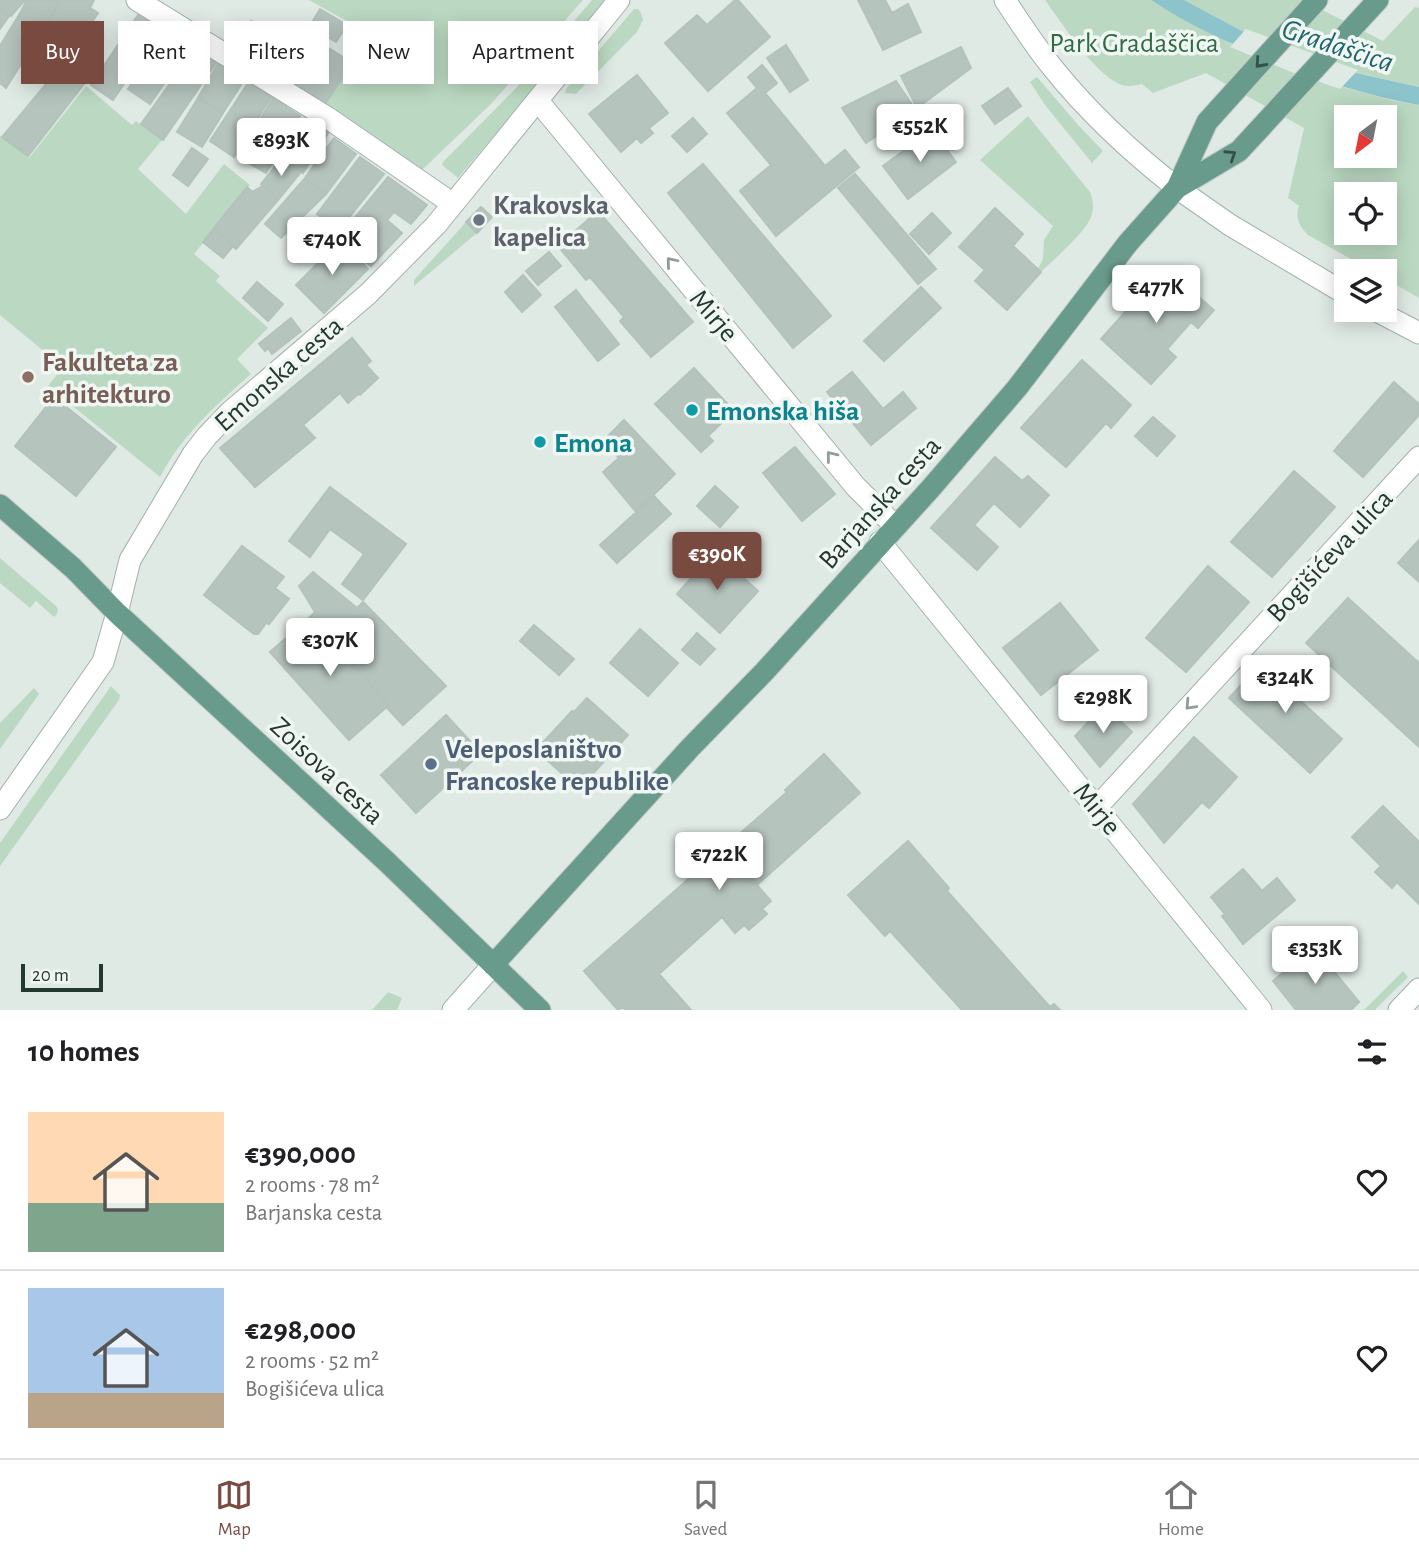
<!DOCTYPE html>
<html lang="en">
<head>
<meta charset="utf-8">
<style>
	:root { --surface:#fff; --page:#f2f2f2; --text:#202124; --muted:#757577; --line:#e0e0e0; --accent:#794a40 }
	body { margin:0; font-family:"Alegreya Sans",sans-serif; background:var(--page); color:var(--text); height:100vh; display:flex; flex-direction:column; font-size:26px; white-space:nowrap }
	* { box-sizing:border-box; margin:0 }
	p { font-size:23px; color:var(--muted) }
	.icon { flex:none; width:38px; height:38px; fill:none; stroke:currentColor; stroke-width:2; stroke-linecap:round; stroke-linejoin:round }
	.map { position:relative; height:1010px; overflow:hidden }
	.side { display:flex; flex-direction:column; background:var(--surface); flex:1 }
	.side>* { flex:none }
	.hud { position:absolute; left:21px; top:21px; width:700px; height:63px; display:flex; gap:14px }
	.needle { width:46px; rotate:212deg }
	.fabs { position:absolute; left:1334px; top:105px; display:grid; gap:14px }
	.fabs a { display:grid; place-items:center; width:63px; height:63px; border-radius:0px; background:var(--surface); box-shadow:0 4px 18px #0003; font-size:35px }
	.scale { position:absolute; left:21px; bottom:18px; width:82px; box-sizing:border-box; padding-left:7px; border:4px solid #223831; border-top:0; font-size:19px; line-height:24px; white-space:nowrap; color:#223831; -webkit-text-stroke:5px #f0f7f3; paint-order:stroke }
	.price { position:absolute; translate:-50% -60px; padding:0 16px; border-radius:7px; background:#fff; color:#222; font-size:23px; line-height:46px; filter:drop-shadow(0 2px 4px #0008) }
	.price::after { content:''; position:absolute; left:50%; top:42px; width:21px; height:16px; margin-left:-10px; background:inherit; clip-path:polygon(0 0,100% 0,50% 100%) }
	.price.current { background:var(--accent); color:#fff }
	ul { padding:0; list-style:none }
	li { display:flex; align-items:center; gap:21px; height:175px; padding:0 28px }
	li+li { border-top:2px solid var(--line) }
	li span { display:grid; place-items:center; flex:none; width:196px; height:140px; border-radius:0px; color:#555 }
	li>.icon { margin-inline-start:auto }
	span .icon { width:84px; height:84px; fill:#fffc; stroke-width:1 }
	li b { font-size:30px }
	h2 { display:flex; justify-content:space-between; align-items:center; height:84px; padding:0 28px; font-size:30px }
	.pill { padding:0 24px; border-radius:0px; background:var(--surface); box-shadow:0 4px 18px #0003; font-size:24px; line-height:63px }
	.pill.current { background:var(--accent); color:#fff }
	.tab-bar { display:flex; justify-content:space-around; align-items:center; height:98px; border-top:2px solid var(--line); background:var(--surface); font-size:19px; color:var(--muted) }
	.tab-bar a { display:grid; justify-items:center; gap:4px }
	.tab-bar .current { color:var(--accent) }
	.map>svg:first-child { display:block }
	.green { fill:#bbd9c2; fill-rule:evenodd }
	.water { fill:#8dc3ca }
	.pier { fill:#e0eae5 }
	.building { fill:#b6c4be; stroke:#b3c2bb; stroke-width:2 }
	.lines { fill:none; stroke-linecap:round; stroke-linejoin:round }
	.street-casing { stroke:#a3b1ab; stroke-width:23 }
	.secondary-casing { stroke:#a0b4ac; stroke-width:23 }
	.primary-casing { stroke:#c1c7c5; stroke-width:23 }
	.street { stroke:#fff; stroke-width:21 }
	.secondary { stroke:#fff; stroke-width:21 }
	.primary { stroke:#699b8c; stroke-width:21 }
	.oneway { stroke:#345148 }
	.oneway2 { stroke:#909c98 }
	.worship-dot { fill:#6b7280; stroke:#f0f7f3; stroke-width:2.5 }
	.education-dot { fill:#8d6e63; stroke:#f0f7f3; stroke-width:2.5 }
	.culture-dot { fill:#0f9aa8; stroke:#f0f7f3; stroke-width:2.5 }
	.service-dot { fill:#5c6f8a; stroke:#f0f7f3; stroke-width:2.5 }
	.labels { text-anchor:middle; stroke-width:7; stroke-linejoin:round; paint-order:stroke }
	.park-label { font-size:28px; fill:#316b45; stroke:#f0f7f3 }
	.worship-label { font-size:28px; font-weight:bold; fill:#5b616d; stroke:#f0f7f3; text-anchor:start }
	.street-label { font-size:28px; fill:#223831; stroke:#f0f7f3 }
	.education-label { font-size:28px; font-weight:bold; fill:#785e54; stroke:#f0f7f3; text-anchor:start }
	.culture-label { font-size:28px; font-weight:bold; fill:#0d838f; stroke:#f0f7f3; text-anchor:start }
	.service-label { font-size:28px; font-weight:bold; fill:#4e5e75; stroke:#f0f7f3; text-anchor:start }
	.water-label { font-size:30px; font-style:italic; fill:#22656e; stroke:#f0f7f3 }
</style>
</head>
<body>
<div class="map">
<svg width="1419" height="1010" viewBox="0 0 1419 1010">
	<rect width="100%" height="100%" fill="#e0eae5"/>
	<!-- green -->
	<path class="green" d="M 309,0 L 583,0 L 490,105 L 422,170 L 323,107 L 349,69 L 374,83 L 393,47 Z
		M 592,0 L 608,0 L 458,178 L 442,165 L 443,162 L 521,83 Z
		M 1045,0 L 1151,0 L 1180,17 L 1231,44 L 1295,70 L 1343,87 L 1395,101 L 1419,105 L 1419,298 L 1384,278 L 1384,271 L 1372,271 L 1308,235 C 1299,226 1295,218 1299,206 L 1288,198 L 1304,128 L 1206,73 L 1153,93 L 1142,84 C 1134,86 1126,87 1119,84 C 1093,72 1062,23 1045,0 ZM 1346,117 L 1384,117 L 1384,156 L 1346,156 ZM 1346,194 L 1384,194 L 1384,233 L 1346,233 Z
		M 1184,0 L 1303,0 L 1383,41 L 1415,7 L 1419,8 L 1419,87 L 1357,73 L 1244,32 Z
		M 634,9 L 638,9 L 641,13 L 643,20 L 637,32 L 576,94 L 565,93 L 566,89 Z
		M 1037,77 L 1079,126 L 1103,151 L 1092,163 L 1045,105 L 1030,82 Z
		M 86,86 L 132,125 L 136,121 L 162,140 L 138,169 L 186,214 L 224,164 L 250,185 L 194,254 L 220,276 L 216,281 L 268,328 L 237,359 L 251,374 C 216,405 182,435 160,477 L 48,386 L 63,367 L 0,315 L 0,136 L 29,158 Z
		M 1028,116 L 1090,192 C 1093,199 1094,207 1092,214 C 1088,231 1054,259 1041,272 L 1038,269 L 1043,259 L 1044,240 L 1053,226 L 980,160 Z
		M 466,222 L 477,233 L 414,286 L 414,280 Z
		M 0,558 L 56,606 L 58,609 L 57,614 L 54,617 L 36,601 L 30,608 L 0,583 Z
		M 111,686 L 120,695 L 119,700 L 0,866 L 0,843 Z
		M 34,688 L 39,694 L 0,749 L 0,723 Z
		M 1403,971 L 1408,977 L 1375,1010 L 1364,1010 Z
		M 388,992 L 402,998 L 397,1010 L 372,1010 Z"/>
	<!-- water -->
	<path class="water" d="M 1151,0 L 1184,0 L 1244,32 L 1356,73 L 1419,87 L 1419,105 C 1368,96 1319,80 1270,60 C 1229,43 1188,25 1151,0 Z"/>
	<!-- pier -->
	<path class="pier" d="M 1246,29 L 1358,70 L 1340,89 L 1294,73 L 1230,47 Z"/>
	<!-- building -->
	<path class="building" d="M 0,0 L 25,0 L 11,16 L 0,10 Z
		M 27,0 L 61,0 L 44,28 L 19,15 Z
		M 61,0 L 94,0 L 90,8 L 98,13 L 87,30 L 79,25 L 43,77 L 23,63 Z
		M 735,0 L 738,0 L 770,37 L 708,91 L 665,43 L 697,15 L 707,25 Z
		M 858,0 L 885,0 L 892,13 L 908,4 L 921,32 L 883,50 Z
		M 320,9 L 347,25 L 336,42 L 310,26 Z
		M 0,10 L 9,16 L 0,29 Z
		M 19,15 L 44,28 L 6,88 L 0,83 L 0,46 Z
		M 138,15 L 161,29 L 113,100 L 91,85 Z
		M 251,21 L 262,27 L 264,24 L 315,55 L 322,44 L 352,63 L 323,107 L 233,50 Z
		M 167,33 L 189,47 L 150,104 L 128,89 Z
		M 786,45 L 808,80 L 790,92 L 767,58 Z
		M 961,47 L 971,68 L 917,108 L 901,76 Z
		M 194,50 L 216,63 L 163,140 L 141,124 Z
		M 218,64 L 244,80 L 223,113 L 198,98 Z
		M 762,65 L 777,83 L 765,93 L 825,166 L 845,150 L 859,167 L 776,236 L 740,191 L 771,165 L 727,113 L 757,88 L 748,77 Z
		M 61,66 L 84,84 L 28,156 L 2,137 Z
		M 637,75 L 668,113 L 649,128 L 653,133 L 641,143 L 637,138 L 621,152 L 589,114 Z
		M 896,81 L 915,109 L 866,143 L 842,108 Z
		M 248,83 L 271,97 L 234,157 L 210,141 Z
		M 1008,88 L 1021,106 L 995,124 L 982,106 Z
		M 198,98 L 223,113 L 202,147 L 177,132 Z
		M 273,98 L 300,116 L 266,173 L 238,157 Z
		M 693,118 L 707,134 L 687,152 L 672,136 Z
		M 304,119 L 328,133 L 303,173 L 283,157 Z
		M 932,130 L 956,162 L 908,199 L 883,166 Z
		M 334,138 L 356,154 L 326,194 L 305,178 Z
		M 192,148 L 208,159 L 188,186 L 173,175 Z
		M 283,157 L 301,172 L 278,200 L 261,184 Z
		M 360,157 L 384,174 L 339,230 L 317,214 Z
		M 703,164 L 831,316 L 793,348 L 668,193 Z
		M 855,174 L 936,269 L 918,284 L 838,188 Z
		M 388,177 L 427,205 L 411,224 L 394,212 L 387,220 L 402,233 L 371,266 L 338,238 Z
		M 305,178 L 326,194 L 281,238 L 265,224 Z
		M 263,186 L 278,200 L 236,249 L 214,228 L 247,187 L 252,192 Z
		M 481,207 L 492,217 L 477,233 L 466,222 Z
		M 995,208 L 1023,234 L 1013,246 L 1041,272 L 1007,310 L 975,281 L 985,270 L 959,247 Z
		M 598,211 L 693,322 L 651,357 L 620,321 L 624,317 L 590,277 L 586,280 L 558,246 Z
		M 932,213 L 951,233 L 929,254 L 910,234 Z
		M 214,228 L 233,246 L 223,258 L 203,242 Z
		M 341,240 L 368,269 L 324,313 L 296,285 Z
		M 549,252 L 561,266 L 538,285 L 526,271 Z
		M 1165,268 L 1214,310 L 1198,328 L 1191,322 L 1167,349 L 1176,357 L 1151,384 L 1101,339 Z
		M 523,275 L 541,295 L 522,312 L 505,292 Z
		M 257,282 L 283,304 L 268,321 L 243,298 Z
		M 921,287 L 941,308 L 884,361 L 864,341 Z
		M 576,290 L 619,344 L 598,361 L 555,307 Z
		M 291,318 L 301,331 L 272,354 L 268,348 L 265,351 L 259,344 Z
		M 352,338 L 371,361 L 366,365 L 378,378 L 360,395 L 358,394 L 348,403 L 340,393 L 303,425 L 315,438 L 255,487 L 220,448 Z
		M 1082,360 L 1131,405 L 1111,428 L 1106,423 L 1066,467 L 1021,428 Z
		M 694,368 L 734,411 L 708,436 L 713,441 L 701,452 L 655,404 Z
		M 852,372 L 883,409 L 903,392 L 916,408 L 871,445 L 827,392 Z
		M 1394,382 L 1419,404 L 1419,415 L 1363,477 L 1334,451 Z
		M 54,397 L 116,447 L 76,496 L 15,446 Z
		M 1153,417 L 1175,436 L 1157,456 L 1135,436 Z
		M 624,420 L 675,474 L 636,512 L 603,472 L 619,458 L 604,440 Z
		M 795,447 L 835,494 L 802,521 L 763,473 Z
		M 995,457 L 1022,481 L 1028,476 L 1049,495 L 1020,527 L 994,503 L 974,525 L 998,547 L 977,570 L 931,528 Z
		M 1294,471 L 1335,507 L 1272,577 L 1231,542 Z
		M 715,486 L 738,507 L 720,527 L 697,506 Z
		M 330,487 L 406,544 L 363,600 L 342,584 L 364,554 L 330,529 L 310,557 L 289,541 Z
		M 654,496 L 671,514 L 617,563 L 600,545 Z
		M 1419,540 L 1419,582 L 1398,563 Z
		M 242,546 L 284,577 L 275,588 L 289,599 L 269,624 L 266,623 L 258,634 L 254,634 L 204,595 Z
		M 713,550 L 758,591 L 720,633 L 677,594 L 701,567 L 699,565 Z
		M 1208,566 L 1249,602 L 1186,672 L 1146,638 Z
		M 313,572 L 357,608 L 363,602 L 446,686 L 403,725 L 386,707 L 389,705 L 310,617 L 315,612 L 299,586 Z
		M 1348,598 L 1419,663 L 1419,747 L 1306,643 Z
		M 1060,603 L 1098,650 L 1041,695 L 1003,648 Z
		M 310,617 L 389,705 L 349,740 L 270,652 Z
		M 534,625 L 574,659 L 559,675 L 520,641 Z
		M 640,629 L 678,663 L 648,696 L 610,663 Z
		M 697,633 L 715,649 L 700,665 L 682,650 Z
		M 1267,657 L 1297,685 L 1291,692 L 1342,739 L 1310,773 L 1229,698 Z
		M 587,698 L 628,735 L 579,789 L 536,750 L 572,711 L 574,712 Z
		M 1104,705 L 1132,732 L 1100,767 L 1075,736 Z
		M 446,715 L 481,753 L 416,813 L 381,775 Z
		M 1194,737 L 1237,777 L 1209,808 L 1202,802 L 1164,843 L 1133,804 Z
		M 824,754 L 860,793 L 757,885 L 771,901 L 762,909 L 767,914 L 749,930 L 744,925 L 735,933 L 722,917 L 659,974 L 691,1010 L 626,1010 L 623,1007 L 618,1010 L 584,971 L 787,792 L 785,790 Z
		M 1383,806 L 1419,842 L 1419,904 L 1397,882 L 1392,888 L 1375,872 L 1381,866 L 1352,837 Z
		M 908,841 L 949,888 L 947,891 L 1050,1007 L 1054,1004 L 1060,1010 L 962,1010 L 890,931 L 885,936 L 848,895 Z
		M 1243,869 L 1262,891 L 1277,878 L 1295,900 L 1243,944 L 1222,916 L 1225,914 L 1211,897 Z
		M 1314,947 L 1359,1002 L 1351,1010 L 1296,1010 L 1273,981 Z"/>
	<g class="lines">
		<!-- street casing -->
		<g class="street-casing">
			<path id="street" d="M 137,0 L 328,118 L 453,204
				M 1005,0 C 1020,23 1035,46 1052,67 C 1088,112 1131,152 1177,188
				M 538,101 L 856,487 L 895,526
				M 1097,807 L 1419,457
				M 0,809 L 103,662 L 117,613 L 130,560 L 193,454 L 207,436 L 230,412 L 368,294 L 436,225 L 619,0
				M 1399,1010 L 1419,989"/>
		</g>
		<!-- secondary casing -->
		<g class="secondary-casing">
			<path id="secondary" d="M 1177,188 L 1230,225 L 1346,294
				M 1375,310 L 1419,333
				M 880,542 L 1261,1010
				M 453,1010 L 493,965"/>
		</g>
		<!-- primary casing -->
		<g class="primary-casing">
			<path id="primary" d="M 1177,188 L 1207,122 L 1317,0
				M 0,505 L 73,568 L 117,613 L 387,862 L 540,1010
				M 493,965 L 690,748 L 765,671 L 931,488 L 1017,388 L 1128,243 L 1177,188 L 1239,151 L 1378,0"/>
		</g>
		<!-- street -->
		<use href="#street" class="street"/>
		<!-- secondary -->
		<use href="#secondary" class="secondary"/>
		<!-- primary -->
		<use href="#primary" class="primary"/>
	</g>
	<!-- one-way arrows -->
	<defs><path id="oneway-chevron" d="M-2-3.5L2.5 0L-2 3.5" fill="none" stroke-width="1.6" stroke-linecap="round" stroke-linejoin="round" transform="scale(1.75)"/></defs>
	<g class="oneway">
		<use href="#oneway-chevron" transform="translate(1260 63) rotate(132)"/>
		<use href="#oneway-chevron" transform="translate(1231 155) rotate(-33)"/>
	</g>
	<g class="oneway2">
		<use href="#oneway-chevron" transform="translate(671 262) rotate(-130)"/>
		<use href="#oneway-chevron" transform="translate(831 456) rotate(-129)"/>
		<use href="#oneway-chevron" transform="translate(1190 705) rotate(133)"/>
	</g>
	<!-- markers -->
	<circle class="worship-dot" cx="479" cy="220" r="7"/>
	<circle class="education-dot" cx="28" cy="377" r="7"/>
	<g class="culture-dot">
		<circle cx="692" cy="410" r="7"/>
		<circle cx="540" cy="442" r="7"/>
	</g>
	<circle class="service-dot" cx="431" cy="764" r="7"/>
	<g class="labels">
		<!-- park labels -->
		<g class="park-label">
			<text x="1134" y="52">Park Gradaščica</text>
		</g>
		<!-- worship labels -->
		<g class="worship-label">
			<text x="493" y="214">Krakovska<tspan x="493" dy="32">kapelica</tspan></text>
		</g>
		<!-- street labels -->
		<g class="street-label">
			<text transform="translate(715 315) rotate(50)" y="10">Mirje</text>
			<text transform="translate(278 373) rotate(-41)" y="10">Emonska cesta</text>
			<text transform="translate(879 502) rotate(-48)" y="10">Barjanska cesta</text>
			<text transform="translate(1329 555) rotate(-47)" y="10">Bogišićeva ulica</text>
			<text transform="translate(328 770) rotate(43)" y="10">Zoisova cesta</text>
			<text transform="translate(1098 808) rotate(51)" y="10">Mirje</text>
		</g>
		<!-- education labels -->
		<g class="education-label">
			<text x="42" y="371">Fakulteta za<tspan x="42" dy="32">arhitekturo</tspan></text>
		</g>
		<!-- culture labels -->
		<g class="culture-label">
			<text x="706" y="420">Emonska hiša</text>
			<text x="554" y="452">Emona</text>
		</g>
		<!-- service labels -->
		<g class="service-label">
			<text x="445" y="758">Veleposlaništvo<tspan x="445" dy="32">Francoske republike</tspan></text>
		</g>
		<!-- water labels -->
		<g class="water-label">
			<text transform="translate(1338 45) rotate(18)" y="10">Gradaščica</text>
		</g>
	</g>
</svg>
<div class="fabs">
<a><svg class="needle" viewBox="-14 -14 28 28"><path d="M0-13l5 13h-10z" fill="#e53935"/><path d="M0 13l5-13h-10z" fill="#757577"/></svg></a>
<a><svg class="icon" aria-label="locate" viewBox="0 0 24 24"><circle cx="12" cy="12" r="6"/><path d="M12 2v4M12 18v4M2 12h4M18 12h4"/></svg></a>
<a><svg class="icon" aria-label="layers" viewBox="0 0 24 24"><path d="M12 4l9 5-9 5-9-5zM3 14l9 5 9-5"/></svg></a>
</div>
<div class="scale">20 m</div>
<b class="price" style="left:920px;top:164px">€552K</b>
<b class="price" style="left:281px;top:178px">€893K</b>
<b class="price" style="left:332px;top:277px">€740K</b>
<b class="price" style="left:1156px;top:325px">€477K</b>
<b class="price current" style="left:717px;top:592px">€390K</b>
<b class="price" style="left:330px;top:678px">€307K</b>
<b class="price" style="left:1285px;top:715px">€324K</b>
<b class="price" style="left:1103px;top:735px">€298K</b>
<b class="price" style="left:719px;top:892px">€722K</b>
<b class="price" style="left:1315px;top:986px">€353K</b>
<div class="hud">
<a class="pill current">Buy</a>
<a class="pill">Rent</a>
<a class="pill">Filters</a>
<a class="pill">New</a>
<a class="pill">Apartment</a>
</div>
</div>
<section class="side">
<h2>10 homes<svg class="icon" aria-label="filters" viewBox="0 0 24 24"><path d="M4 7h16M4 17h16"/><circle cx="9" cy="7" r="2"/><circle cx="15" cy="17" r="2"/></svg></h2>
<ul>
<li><span style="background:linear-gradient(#ffd9b3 65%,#7fa58c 0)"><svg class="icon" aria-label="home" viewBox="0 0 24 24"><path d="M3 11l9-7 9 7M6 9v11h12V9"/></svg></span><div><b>€390,000</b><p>2 rooms · 78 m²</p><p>Barjanska cesta</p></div><svg class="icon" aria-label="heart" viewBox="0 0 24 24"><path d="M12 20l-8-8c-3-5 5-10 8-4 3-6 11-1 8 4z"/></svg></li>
<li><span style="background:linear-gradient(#a9c7e8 75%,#b9a48a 0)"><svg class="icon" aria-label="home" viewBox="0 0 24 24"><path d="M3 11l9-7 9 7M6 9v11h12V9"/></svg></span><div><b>€298,000</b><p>2 rooms · 52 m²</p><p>Bogišićeva ulica</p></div><svg class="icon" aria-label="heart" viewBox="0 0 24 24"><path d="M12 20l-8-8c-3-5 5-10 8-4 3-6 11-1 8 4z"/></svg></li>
</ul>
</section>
<nav class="tab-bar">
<a class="current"><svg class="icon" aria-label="map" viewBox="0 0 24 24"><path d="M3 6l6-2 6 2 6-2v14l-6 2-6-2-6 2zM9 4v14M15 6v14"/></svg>Map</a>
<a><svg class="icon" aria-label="saved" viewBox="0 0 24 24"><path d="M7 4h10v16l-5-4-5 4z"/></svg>Saved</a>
<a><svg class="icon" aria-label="home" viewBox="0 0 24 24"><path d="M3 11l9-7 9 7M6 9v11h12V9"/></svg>Home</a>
</nav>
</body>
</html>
